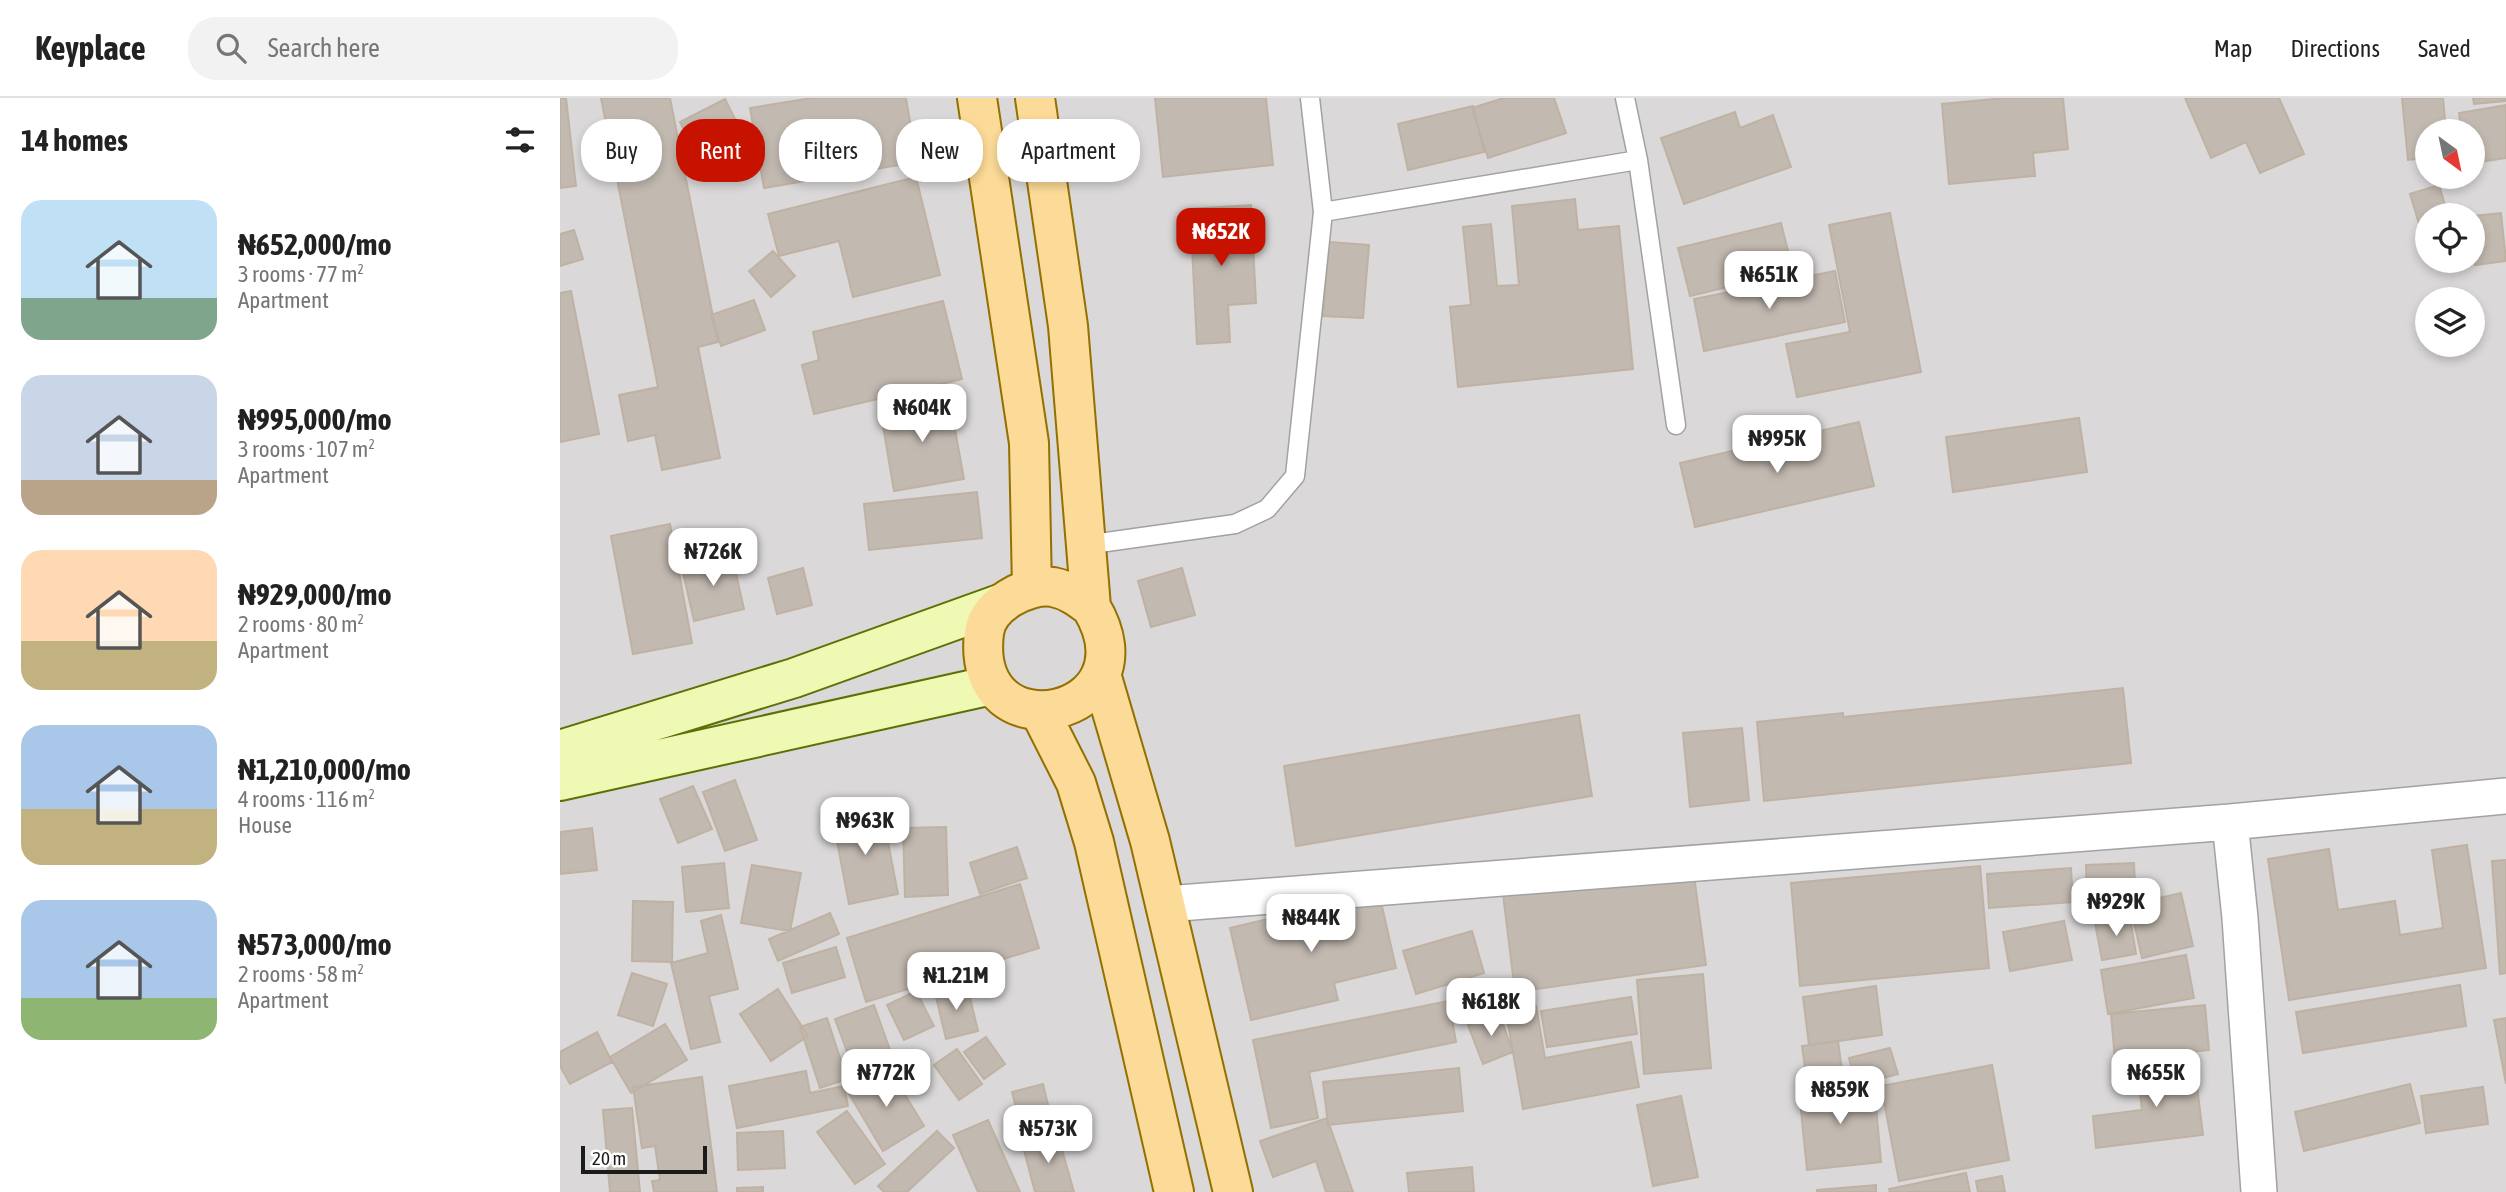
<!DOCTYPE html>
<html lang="en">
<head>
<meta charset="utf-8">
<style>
	:root { --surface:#fff; --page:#f2f2f2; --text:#222; --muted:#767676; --line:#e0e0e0; --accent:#c71200 }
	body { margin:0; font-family:"Asap Condensed",sans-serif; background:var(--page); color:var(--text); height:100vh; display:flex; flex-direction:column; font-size:26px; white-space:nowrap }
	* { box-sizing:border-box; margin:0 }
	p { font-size:23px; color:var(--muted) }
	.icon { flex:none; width:38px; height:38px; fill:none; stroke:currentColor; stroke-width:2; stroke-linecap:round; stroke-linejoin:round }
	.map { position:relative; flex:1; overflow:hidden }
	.drawer { display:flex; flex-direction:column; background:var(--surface); width:560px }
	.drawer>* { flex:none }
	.hud { position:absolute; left:21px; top:21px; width:665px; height:63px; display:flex; gap:14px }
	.needle { width:46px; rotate:147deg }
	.tools { position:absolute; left:1855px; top:21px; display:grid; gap:14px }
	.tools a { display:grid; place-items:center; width:70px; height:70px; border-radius:50%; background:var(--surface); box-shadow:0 4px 10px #0003; font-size:35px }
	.scale { position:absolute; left:21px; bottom:18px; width:126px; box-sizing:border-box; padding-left:7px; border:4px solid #1b1b1b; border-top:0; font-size:19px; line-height:24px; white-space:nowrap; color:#1b1b1b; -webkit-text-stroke:5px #fff; paint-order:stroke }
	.price { position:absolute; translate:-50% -60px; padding:0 16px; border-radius:14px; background:#fff; color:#222; font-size:23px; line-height:46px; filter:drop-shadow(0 2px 4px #0008) }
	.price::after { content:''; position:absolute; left:50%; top:42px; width:21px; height:16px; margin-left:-10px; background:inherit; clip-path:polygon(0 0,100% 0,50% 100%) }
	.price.active { background:var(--accent); color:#fff }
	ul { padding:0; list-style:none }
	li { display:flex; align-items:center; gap:21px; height:175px; padding:0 21px }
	li span { display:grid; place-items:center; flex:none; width:196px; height:140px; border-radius:21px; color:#555 }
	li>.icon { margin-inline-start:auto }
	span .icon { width:84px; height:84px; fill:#fffc; stroke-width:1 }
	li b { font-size:30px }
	h2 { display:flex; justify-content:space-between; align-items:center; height:84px; padding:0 21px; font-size:30px }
	.tag { padding:0 24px; border-radius:28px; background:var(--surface); box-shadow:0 4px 10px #0003; font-size:24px; line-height:63px }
	.tag.active { background:var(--accent); color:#fff }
	header { display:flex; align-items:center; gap:42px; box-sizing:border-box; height:98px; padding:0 35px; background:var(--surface); border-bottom:2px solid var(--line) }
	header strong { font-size:33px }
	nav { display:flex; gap:38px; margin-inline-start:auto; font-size:24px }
	.search { width:490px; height:63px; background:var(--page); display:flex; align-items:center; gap:18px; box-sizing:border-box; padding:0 24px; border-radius:28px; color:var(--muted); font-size:26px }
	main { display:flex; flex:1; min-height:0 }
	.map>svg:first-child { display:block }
	.residential { fill:#dad8d8; fill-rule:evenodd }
	.building { fill:#c2b9b0; stroke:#bfb2a3; stroke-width:2 }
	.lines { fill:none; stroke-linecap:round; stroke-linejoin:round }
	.lane-casing { stroke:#a2a2a2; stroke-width:21 }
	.street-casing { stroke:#a2a2a2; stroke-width:38 }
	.secondary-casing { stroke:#5b7104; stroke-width:42 }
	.primary-casing { stroke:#937000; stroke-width:42 }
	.lane { stroke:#fff; stroke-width:18 }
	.street { stroke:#fff; stroke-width:35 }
	.secondary { stroke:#eff9b3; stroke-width:38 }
	.primary { stroke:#fcda97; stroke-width:38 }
</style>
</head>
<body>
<header>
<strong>Keyplace</strong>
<div class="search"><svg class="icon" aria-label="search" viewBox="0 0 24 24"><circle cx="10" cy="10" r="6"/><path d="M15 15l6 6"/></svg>Search here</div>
<nav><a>Map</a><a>Directions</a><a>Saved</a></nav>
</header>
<main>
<section class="drawer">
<h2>14 homes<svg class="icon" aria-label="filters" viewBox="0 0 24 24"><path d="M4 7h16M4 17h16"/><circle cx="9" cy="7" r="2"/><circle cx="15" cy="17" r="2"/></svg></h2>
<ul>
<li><span style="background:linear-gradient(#bfe0f5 70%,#7fa58c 0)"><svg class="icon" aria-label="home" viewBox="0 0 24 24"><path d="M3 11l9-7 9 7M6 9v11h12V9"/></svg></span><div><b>₦652,000/mo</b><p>3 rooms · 77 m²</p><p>Apartment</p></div></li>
<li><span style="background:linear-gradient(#c9d6e8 75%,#b9a48a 0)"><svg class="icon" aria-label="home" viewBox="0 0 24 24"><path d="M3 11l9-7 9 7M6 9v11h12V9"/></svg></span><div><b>₦995,000/mo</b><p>3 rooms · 107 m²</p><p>Apartment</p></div></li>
<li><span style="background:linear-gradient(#ffd9b3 65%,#c2b280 0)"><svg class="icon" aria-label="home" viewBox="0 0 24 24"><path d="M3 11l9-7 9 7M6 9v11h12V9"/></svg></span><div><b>₦929,000/mo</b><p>2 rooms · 80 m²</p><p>Apartment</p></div></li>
<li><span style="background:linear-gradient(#a9c7e8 60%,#c2b280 0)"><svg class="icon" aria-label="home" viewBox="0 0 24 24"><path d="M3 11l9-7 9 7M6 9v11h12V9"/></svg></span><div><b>₦1,210,000/mo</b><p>4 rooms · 116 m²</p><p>House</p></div></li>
<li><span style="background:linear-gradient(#a9c7e8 70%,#8fb573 0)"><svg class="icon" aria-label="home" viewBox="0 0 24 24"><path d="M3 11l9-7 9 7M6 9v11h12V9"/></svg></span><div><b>₦573,000/mo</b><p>2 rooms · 58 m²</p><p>Apartment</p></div></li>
</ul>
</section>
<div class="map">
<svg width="1946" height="1094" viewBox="0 0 1946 1094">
	<rect width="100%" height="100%" fill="#edeae1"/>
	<!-- residential -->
	<path class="residential" d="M 0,0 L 1946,0 L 1946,1094 L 0,1094 ZM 1867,33 L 1913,33 L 1913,79 L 1867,79 ZM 1867,117 L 1913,117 L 1913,163 L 1867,163 ZM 1867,201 L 1913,201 L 1913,247 L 1867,247 Z"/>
	<!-- building -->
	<path class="building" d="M 0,0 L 6,0 L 16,88 L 0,90 Z
		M 41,0 L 110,0 L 158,244 L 138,249 L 160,360 L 102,372 L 95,337 L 68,343 L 59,297 L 98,289 Z
		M 252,0 L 346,0 L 357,64 L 204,90 L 190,10 Z
		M 595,0 L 706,0 L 713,67 L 603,79 Z
		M 944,0 L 994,0 L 1006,35 L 928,60 L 912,10 Z
		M 1445,0 L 1503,0 L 1508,51 L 1473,55 L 1475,78 L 1389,86 L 1382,6 Z
		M 1625,0 L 1719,0 L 1744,56 L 1700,75 L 1686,44 L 1651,60 Z
		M 1842,0 L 1883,0 L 1886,33 L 1867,33 L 1867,60 L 1848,62 Z
		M 1913,0 L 1946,0 L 1946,3 L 1914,6 Z
		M 165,1 L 184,39 L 139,62 L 120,24 Z
		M 1946,7 L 1946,60 L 1913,65 L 1913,33 L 1901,33 L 1899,15 Z
		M 913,8 L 924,54 L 848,72 L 838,26 Z
		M 1175,14 L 1180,30 L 1213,17 L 1231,69 L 1124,106 L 1101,40 Z
		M 356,79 L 380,177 L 293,199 L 279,143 L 219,158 L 208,116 Z
		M 1879,87 L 1888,117 L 1867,117 L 1867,127 L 1860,129 L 1850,96 Z
		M 1015,101 L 1018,132 L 1059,128 L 1073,271 L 898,289 L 890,209 L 911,207 L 903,129 L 931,126 L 937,188 L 959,187 L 952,108 Z
		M 691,107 L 696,205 L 668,207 L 670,244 L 637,246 L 630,111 Z
		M 1330,115 L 1361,274 L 1237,299 L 1226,246 L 1290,234 L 1269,127 Z
		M 1941,115 L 1946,163 L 1915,167 L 1913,118 Z
		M 1221,125 L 1233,173 L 1130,198 L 1118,150 Z
		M 14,132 L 23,161 L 0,168 L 0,136 Z
		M 769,144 L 809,147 L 803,220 L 763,218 Z
		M 213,153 L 235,178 L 211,199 L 189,173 Z
		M 1275,173 L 1285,224 L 1144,253 L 1134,201 Z
		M 11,193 L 39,336 L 0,344 L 0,195 Z
		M 194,202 L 205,232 L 161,248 L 151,217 Z
		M 383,203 L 402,281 L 254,316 L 242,267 L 259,262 L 253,234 Z
		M 389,298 L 404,381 L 334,393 L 320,310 Z
		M 1519,320 L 1527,374 L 1393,394 L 1386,339 Z
		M 1299,324 L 1314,388 L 1135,429 L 1120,365 Z
		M 417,394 L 422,440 L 309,452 L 304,406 Z
		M 110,426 L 132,545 L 73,556 L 51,438 Z
		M 172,458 L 184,511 L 134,523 L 122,470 Z
		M 243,470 L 252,507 L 217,516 L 208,480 Z
		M 622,470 L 635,517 L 591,529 L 578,483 Z
		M 1563,590 L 1571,665 L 1204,703 L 1197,624 L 1283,615 L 1283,619 Z
		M 1019,617 L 1032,698 L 736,748 L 724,668 Z
		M 1182,630 L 1189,702 L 1130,709 L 1123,635 Z
		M 175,682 L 197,742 L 165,753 L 143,694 Z
		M 133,688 L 152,731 L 118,745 L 100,701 Z
		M 322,713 L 338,796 L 289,806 L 273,722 Z
		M 386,729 L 388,797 L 345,799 L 343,730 Z
		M 32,730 L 37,772 L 0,776 L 0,734 Z
		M 1907,747 L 1926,870 L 1729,902 L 1708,761 L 1769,751 L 1778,812 L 1835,803 L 1840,837 L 1883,830 L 1872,752 Z
		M 457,749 L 467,780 L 420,796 L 410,765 Z
		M 1946,762 L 1946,875 L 1940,876 L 1932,763 Z
		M 164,765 L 169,810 L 126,814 L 122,769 Z
		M 1574,765 L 1576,810 L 1527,812 L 1526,767 Z
		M 192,767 L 241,775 L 230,833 L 181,825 Z
		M 1420,768 L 1429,870 L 1240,888 L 1231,785 Z
		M 1133,770 L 1146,867 L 955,894 L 943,796 Z
		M 1511,770 L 1513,804 L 1429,810 L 1427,776 Z
		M 460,786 L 479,850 L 306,904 L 287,840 Z
		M 819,795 L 836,870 L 774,885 L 778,902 L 691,922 L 670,830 Z
		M 1621,795 L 1633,848 L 1582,860 L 1570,807 Z
		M 73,803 L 113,804 L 112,864 L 72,863 Z
		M 270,815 L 279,836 L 218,863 L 209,841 Z
		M 161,817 L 178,891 L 149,898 L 160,944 L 131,951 L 111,865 L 148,855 L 141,823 Z
		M 1570,819 L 1576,856 L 1542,862 L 1535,825 Z
		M 1504,823 L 1512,862 L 1450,873 L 1443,834 Z
		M 912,833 L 924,875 L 856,896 L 843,853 Z
		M 276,849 L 285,879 L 232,895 L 223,865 Z
		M 1626,857 L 1634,900 L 1548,916 L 1541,872 Z
		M 72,875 L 107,886 L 93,928 L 58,917 Z
		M 1143,876 L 1151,970 L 1084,976 L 1077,882 Z
		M 920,881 L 942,901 L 920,923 L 899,905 Z
		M 407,887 L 418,933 L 386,941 L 375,895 Z
		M 1900,887 L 1906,928 L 1743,955 L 1736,914 Z
		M 1316,888 L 1322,937 L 1249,947 L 1243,899 Z
		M 218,891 L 248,938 L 211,963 L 180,916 Z
		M 356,893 L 374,928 L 344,942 L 327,907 Z
		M 1071,899 L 1077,936 L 987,949 L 981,913 Z
		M 889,903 L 896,944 L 749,974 L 758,1020 L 711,1030 L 693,942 Z
		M 314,907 L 330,952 L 292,967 L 275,921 Z
		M 1645,907 L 1649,952 L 1555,961 L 1551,916 Z
		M 976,908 L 985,960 L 1071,944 L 1079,989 L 963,1011 L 946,914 Z
		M 939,915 L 953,954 L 923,966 L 908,927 Z
		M 267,920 L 287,981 L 260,990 L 240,929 Z
		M 1946,920 L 1946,986 L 1934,922 Z
		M 105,926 L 127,962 L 71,995 L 50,959 Z
		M 37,934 L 52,964 L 10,986 L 0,968 L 0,954 Z
		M 426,939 L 445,966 L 424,981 L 404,954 Z
		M 1278,943 L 1283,980 L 1247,985 L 1242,948 Z
		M 1330,950 L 1338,976 L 1296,987 L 1289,960 Z
		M 397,951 L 422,986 L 399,1002 L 374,967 Z
		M 1634,963 L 1643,1037 L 1536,1050 L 1533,1018 L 1582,1012 L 1577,970 Z
		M 1432,967 L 1449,1062 L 1339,1083 L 1321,988 Z
		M 328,969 L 364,1028 L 323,1053 L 288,994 Z
		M 899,970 L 903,1013 L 768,1027 L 763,984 Z
		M 246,973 L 250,995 L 284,988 L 288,1008 L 177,1030 L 169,988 Z
		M 142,979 L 157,1094 L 94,1094 L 92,1083 L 100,1082 L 95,1048 L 82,1050 L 73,989 Z
		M 1314,985 L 1321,1064 L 1247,1072 L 1239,993 Z
		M 483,986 L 490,1015 L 459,1022 L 452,994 Z
		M 1850,986 L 1860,1025 L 1744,1053 L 1735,1014 Z
		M 1923,989 L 1928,1026 L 1866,1035 L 1861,998 Z
		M 1121,998 L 1138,1079 L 1093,1088 L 1077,1007 Z
		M 72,1010 L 80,1094 L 50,1094 L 43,1012 Z
		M 287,1013 L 325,1066 L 295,1086 L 257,1034 Z
		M 767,1020 L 793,1094 L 766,1094 L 756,1063 L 713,1079 L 700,1043 Z
		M 428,1022 L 460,1094 L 418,1094 L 393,1037 Z
		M 223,1033 L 225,1070 L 178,1072 L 177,1035 Z
		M 377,1033 L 394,1050 L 347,1094 L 324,1094 L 318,1088 Z
		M 497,1034 L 514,1094 L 475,1094 L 462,1045 Z
		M 912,1069 L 914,1094 L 849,1094 L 847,1075 Z
		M 1406,1075 L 1410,1094 L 1330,1094 L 1329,1091 Z
		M 1442,1078 L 1445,1094 L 1418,1094 L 1416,1083 Z
		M 1316,1087 L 1316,1094 L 1257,1094 L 1257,1092 Z
		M 203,1089 L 203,1094 L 177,1094 L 177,1090 Z"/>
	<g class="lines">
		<!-- lane casing -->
		<g class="lane-casing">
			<path id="lane" d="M 1065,0 L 1078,62 L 1116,327
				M 763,114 L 1078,62
				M 525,447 L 675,426 L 707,411 L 735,378 L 763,114 L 750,0"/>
		</g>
		<!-- street casing -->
		<g class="street-casing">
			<path id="street" d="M 1670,724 L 1680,820 L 1699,1094
				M 606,806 L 1670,724 L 1946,698"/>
		</g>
		<!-- secondary casing -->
		<g class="secondary-casing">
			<path id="secondary" d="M 0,652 L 234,580 L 440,506
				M 0,683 L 432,587"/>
		</g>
		<!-- primary casing -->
		<g class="primary-casing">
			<path id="primary" d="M 417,0 L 469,345 L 472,490
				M 475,0 L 508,228 L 531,509 C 598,620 409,660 424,535 C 427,507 467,485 493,489 C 508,492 519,500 531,509
				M 541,576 L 590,743 L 673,1094
				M 480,614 L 516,685 L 534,744 L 614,1094"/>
		</g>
		<!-- lane -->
		<use href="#lane" class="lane"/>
		<!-- street -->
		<use href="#street" class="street"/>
		<!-- secondary -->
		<use href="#secondary" class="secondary"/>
		<!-- primary -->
		<use href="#primary" class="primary"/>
	</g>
</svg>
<div class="tools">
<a><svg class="needle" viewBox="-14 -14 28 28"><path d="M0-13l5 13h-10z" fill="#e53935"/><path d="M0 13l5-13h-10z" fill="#767676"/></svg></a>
<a><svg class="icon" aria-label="locate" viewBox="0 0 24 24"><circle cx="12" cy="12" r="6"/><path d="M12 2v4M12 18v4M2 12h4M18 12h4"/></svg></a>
<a><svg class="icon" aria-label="layers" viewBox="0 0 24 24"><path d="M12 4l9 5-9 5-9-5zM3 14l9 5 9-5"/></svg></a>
</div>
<div class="scale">20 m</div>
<b class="price active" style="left:661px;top:170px">₦652K</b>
<b class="price" style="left:1209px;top:213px">₦651K</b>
<b class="price" style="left:362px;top:346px">₦604K</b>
<b class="price" style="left:1217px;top:377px">₦995K</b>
<b class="price" style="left:153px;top:490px">₦726K</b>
<b class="price" style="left:305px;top:759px">₦963K</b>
<b class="price" style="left:1556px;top:840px">₦929K</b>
<b class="price" style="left:751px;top:856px">₦844K</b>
<b class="price" style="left:396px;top:914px">₦1.21M</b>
<b class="price" style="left:931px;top:940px">₦618K</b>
<b class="price" style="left:326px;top:1011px">₦772K</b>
<b class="price" style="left:1596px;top:1011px">₦655K</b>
<b class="price" style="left:1280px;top:1028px">₦859K</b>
<b class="price" style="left:488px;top:1067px">₦573K</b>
<div class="hud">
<a class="tag">Buy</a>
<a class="tag active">Rent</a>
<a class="tag">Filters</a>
<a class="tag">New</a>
<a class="tag">Apartment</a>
</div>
</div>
</main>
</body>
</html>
